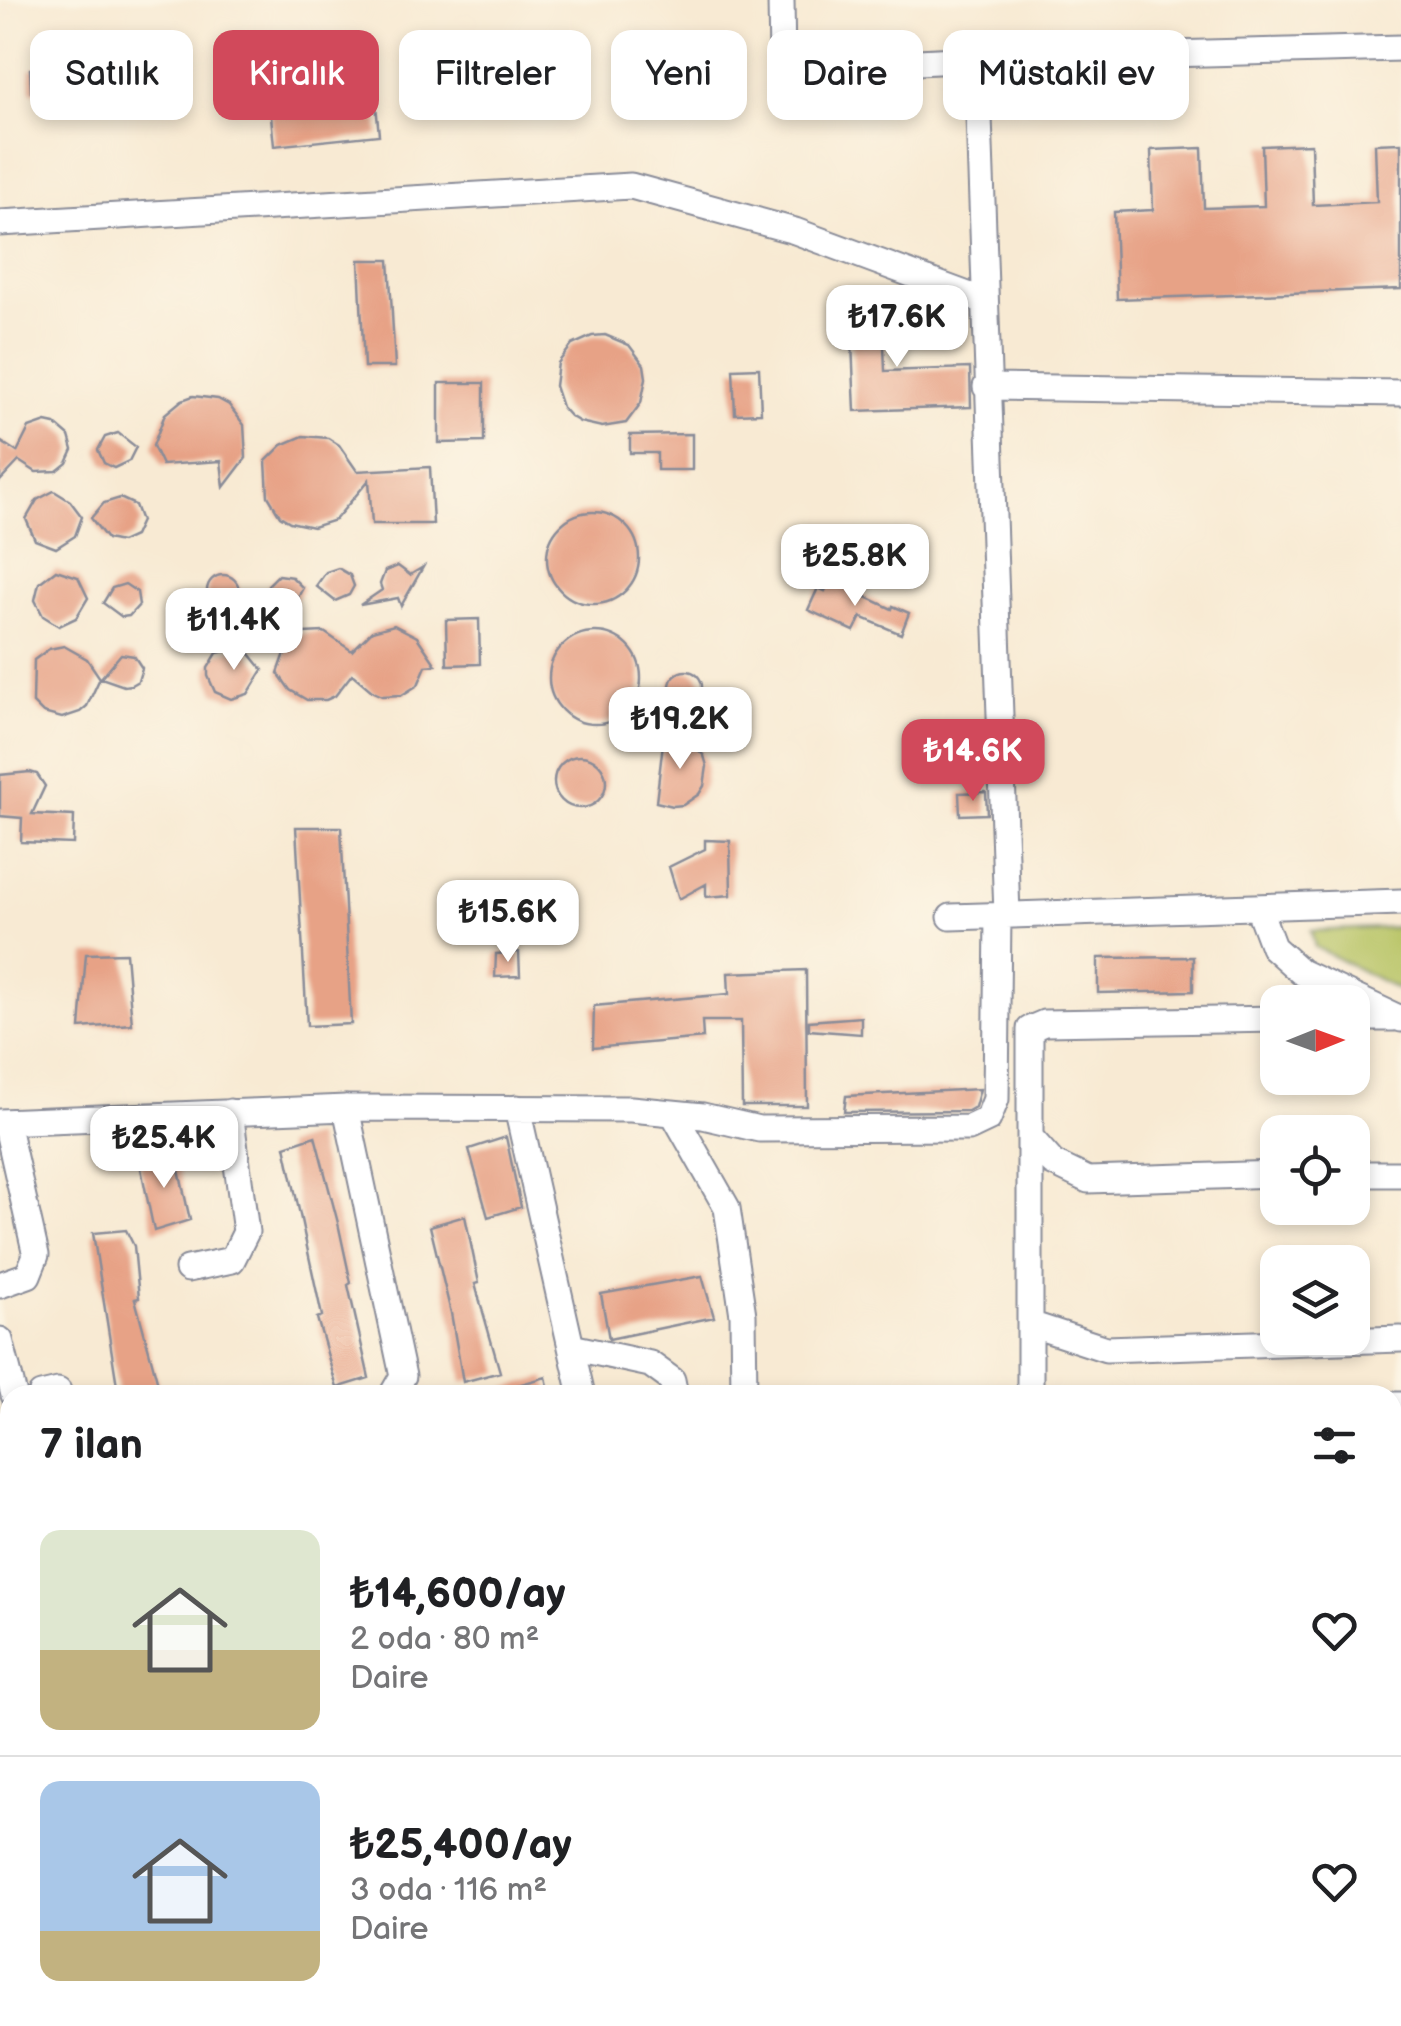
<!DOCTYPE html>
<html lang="tr">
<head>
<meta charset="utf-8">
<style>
	:root { --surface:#fff; --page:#f6f6f6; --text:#202124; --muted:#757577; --line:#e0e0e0; --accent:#d1495b }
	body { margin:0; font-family:"Balsamiq Sans",sans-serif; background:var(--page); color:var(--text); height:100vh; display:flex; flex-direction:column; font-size:38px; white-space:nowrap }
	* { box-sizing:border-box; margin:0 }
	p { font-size:32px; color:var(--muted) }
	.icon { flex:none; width:55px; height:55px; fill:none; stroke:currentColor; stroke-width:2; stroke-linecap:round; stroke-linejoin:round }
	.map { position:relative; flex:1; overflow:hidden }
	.sheet { position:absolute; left:0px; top:1385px; width:1402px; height:642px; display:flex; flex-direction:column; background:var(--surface); border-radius:30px 30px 0 0; box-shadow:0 5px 15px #0003 }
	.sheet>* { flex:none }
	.hud { position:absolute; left:30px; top:30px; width:1342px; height:90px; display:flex; gap:20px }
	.needle { width:65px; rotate:89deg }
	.fabs { position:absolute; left:1260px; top:985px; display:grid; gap:20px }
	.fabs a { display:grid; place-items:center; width:110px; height:110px; border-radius:20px; background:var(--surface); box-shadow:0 5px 15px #0003; font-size:50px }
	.price { position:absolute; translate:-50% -85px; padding:0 22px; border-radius:20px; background:#fff; color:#222; font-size:32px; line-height:65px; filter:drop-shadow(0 2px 5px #0008) }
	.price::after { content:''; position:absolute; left:50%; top:60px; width:30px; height:22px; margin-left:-15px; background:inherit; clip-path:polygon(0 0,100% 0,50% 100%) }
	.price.on { background:var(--accent); color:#fff }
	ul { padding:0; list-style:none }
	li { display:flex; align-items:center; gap:30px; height:250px; padding:0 40px }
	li+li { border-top:2px solid var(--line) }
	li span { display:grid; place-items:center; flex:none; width:280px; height:200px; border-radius:20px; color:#555 }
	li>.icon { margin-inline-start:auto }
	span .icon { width:120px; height:120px; fill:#fffc; stroke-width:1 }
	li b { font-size:42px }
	h2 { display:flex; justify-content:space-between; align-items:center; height:120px; padding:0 40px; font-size:42px }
	.chip { padding:0 35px; border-radius:20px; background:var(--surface); box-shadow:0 5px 15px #0003; font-size:35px; line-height:90px }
	.chip.on { background:var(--accent); color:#fff }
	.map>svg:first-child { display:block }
	.green { fill:#b9c567; stroke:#6a7a62; stroke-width:2.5 }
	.building { fill:#e7a286 }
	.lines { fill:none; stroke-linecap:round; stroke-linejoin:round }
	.minor-casing { stroke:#8a8c98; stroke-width:29 }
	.minor { stroke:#fff; stroke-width:25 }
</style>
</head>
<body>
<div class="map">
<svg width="1401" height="2026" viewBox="0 0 1401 2026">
	<rect width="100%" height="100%" fill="#fcf5e5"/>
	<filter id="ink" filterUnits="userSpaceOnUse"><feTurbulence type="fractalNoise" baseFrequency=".01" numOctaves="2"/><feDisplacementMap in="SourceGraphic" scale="20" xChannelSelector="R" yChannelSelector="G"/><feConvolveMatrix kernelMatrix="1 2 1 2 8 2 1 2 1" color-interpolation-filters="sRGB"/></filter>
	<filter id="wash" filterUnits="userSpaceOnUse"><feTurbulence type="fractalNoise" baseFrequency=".0048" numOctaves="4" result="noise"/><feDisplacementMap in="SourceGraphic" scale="40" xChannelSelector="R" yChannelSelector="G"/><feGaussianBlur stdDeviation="2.25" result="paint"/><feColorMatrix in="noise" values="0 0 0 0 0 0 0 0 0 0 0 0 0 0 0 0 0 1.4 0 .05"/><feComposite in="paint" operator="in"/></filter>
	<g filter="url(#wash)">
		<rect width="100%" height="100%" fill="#f8ead3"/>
		<!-- green -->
		<path class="green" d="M 1401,927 L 1401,991 L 1315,947 L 1311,931 Z"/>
		<g id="blocks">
			<!-- building -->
			<path class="building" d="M 141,49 L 185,50 L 185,70 L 141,69 Z
				M 76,67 L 77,90 L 31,92 L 30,69 Z
				M 375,95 L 379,135 L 274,146 L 270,106 Z
				M 1401,143 L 1401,289 L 1117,299 L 1114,212 L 1153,210 L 1151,150 L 1202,148 L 1204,208 L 1264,206 L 1262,146 L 1311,144 L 1313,205 L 1377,202 L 1375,144 Z
				M 359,260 L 389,260 L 395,367 L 364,367 Z
				M 882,296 L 885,371 L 970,368 L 971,407 L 855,411 L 850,297 Z
				M 605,335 L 629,345 L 644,365 L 646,378 L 641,403 L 626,423 L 602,427 L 580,422 L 570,416 L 562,407 L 555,386 L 558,363 L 572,345 L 592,336 Z
				M 759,368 L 761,413 L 735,414 L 733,369 Z
				M 439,383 L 484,383 L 484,442 L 439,443 Z
				M 193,396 L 218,399 L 229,405 L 244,425 L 246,458 L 224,487 L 221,461 L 162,465 L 153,446 L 165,414 L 182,400 Z
				M 46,422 L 55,424 L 69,436 L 73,450 L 67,463 L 57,471 L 36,472 L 19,461 L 0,481 L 0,441 L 17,452 L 29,428 Z
				M 118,433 L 136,447 L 129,461 L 114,468 L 104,463 L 98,450 L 105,437 Z
				M 692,434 L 692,470 L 657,470 L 657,453 L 630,453 L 630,435 Z
				M 303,436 L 328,438 L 339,445 L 357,471 L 430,467 L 433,524 L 372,524 L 369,480 L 335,520 L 313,527 L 290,522 L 280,516 L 268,496 L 266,461 L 282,445 Z
				M 54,491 L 70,501 L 82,517 L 75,536 L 56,548 L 35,540 L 26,519 L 37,500 Z
				M 120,498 L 135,505 L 141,521 L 134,536 L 121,542 L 107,539 L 91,518 L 104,503 Z
				M547 558a46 46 0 1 1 92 0a46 46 0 1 1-92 0Z
				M 398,566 L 410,575 L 423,567 L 401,606 L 398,598 L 360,605 L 382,590 L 380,584 L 385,571 Z
				M 338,568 L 350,575 L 354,586 L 349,595 L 335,601 L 316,586 L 326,572 Z
				M 56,570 L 78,577 L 88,598 L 76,618 L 59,626 L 43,616 L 35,600 L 39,583 Z
				M207 591a16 16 0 1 1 32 0a16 16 0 1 1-32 0Z
				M 278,575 L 292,577 L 303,588 L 295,602 L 289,606 L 275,605 L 269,600 L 268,585 Z
				M 830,580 L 892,609 L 893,606 L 909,613 L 901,634 L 861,617 L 854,631 L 808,610 L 818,588 L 825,591 Z
				M 125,584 L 137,592 L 139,605 L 129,616 L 122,617 L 103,603 L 112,588 Z
				M 479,619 L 480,664 L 447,665 L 446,620 Z
				M 394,625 L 417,637 L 436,665 L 426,666 L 418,685 L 402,695 L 382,696 L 373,692 L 352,674 L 335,696 L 326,700 L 307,700 L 290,690 L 278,673 L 288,645 L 303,633 L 324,632 L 352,651 L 372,631 Z
				M549 678a46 46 0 1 1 92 0a46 46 0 1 1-92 0Z
				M 64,646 L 87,659 L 100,678 L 87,706 L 80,712 L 62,718 L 43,713 L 33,703 L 34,660 L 49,649 Z
				M 239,648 L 250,654 L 263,670 L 248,694 L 231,699 L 215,692 L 208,676 L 208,668 L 217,653 Z
				M 121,654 L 134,656 L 142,668 L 138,681 L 131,685 L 124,686 L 101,678 Z
				M670 687a16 16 0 1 1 32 0a16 16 0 1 1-32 0Z
				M 664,735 L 690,741 L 704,756 L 707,766 L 704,786 L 699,794 L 683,805 L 673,806 L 656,802 Z
				M554 782a26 26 0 1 1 52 0a26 26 0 1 1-52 0Z
				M 30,772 L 37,774 L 45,786 L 32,814 L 74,816 L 73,844 L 21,842 L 22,818 L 0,816 L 0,775 Z
				M 986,792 L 987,814 L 960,815 L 959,793 Z
				M 296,827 L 341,827 L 351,1024 L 307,1026 Z
				M 705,840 L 730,841 L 731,895 L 706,897 L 706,884 L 679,899 L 669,867 L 705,849 Z
				M 519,952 L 520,976 L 495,977 L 496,954 Z
				M 126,953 L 132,1024 L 80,1028 L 86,954 Z
				M 1193,957 L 1193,991 L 1098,993 L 1098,958 Z
				M 806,970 L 807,1106 L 742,1106 L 741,1021 L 702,1021 L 703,1038 L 593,1048 L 594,1006 L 729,994 L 728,973 Z
				M 861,1017 L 861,1034 L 809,1030 L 809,1021 Z
				M 980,1089 L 975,1107 L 968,1111 L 844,1112 L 846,1096 Z
				M 315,1136 L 338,1223 L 351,1283 L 348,1285 L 369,1378 L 337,1388 L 317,1318 L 322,1316 L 285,1146 Z
				M 506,1137 L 521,1207 L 488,1217 L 469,1149 Z
				M 175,1152 L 190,1220 L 154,1231 L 139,1159 Z
				M 465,1216 L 479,1283 L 475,1284 L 500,1372 L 463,1382 L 451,1313 L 430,1226 Z
				M 126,1230 L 134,1246 L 139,1298 L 135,1299 L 158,1384 L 118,1392 L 93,1233 Z
				M 702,1276 L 714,1317 L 609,1339 L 601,1294 Z
				M 546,1377 L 550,1395 L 501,1395 L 500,1390 Z"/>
		</g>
	</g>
	<g filter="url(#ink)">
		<use href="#blocks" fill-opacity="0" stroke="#8a8c98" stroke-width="2.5"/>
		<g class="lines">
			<!-- minor casing -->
			<g class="minor-casing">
				<path id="minor" d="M 781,0 L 782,61 L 799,68 L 977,59 L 1401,48
					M 977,59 L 1007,915
					M 0,223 L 631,186 L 795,231 L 984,301
					M 986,387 L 1401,393
					M 1258,907 L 1273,947 L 1301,972 L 1401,1019
					M 951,917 L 1401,902
					M 1352,1018 L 1393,1018
					M 346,1108 L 403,1376 L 392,1395
					M 517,1108 L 571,1347 L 650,1364 L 672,1380 L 675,1395
					M 673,1113 L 727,1208 L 743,1315 L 744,1395
					M 0,1122 L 346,1108 L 631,1109 L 703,1116 L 759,1129 L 969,1128 L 988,1119 L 996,1099 L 998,915
					M 1030,1137 L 1053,1163 L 1088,1180 L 1278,1174
					M 1352,1174 L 1401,1174
					M 188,1269 L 232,1260 L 246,1232 L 230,1112
					M 0,1285 L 28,1275 L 36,1255 L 6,1122
					M 1030,1324 L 1106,1349 L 1401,1339
					M 0,1340 L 14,1395
					M 571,1347 L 582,1395
					M 41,1395 L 58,1391
					M 1030,1395 L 1030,1029 L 1044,1023 L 1278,1019
					M 1392,1405 L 1401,1405
					M 1392,1467 L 1401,1477
					M 0,1485 L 10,1485
					M 1392,1712 L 1401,1721
					M 1392,1790 L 1401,1783
					M 1392,1895 L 1401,1905
					M 367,2018 L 373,2026
					M 602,2018 L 609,2026
					M 789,2018 L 797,2026
					M 975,2018 L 983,2026
					M 1187,2018 L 1195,2026
					M 1358,2018 L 1366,2026
					M 418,2026 L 428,2018
					M 1125,2026 L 1133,2018"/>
			</g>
			<!-- minor -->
			<use href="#minor" class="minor"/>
		</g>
	</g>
</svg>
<div class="fabs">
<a><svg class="needle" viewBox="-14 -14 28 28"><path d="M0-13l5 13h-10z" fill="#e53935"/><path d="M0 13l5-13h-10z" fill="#757577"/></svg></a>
<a><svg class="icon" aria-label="locate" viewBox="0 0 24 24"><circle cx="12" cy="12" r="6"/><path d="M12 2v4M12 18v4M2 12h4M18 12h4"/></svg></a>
<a><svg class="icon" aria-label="layers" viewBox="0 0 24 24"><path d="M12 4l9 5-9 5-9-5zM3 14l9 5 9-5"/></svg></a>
</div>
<b class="price" style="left:897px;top:370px">₺17.6K</b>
<b class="price" style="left:855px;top:609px">₺25.8K</b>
<b class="price" style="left:234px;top:673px">₺11.4K</b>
<b class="price" style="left:680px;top:772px">₺19.2K</b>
<b class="price on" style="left:973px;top:804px">₺14.6K</b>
<b class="price" style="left:508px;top:965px">₺15.6K</b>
<b class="price" style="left:164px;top:1191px">₺25.4K</b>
<div class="hud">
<a class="chip">Satılık</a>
<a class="chip on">Kiralık</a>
<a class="chip">Filtreler</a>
<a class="chip">Yeni</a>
<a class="chip">Daire</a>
<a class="chip">Müstakil ev</a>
</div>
<section class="sheet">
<h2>7 ilan<svg class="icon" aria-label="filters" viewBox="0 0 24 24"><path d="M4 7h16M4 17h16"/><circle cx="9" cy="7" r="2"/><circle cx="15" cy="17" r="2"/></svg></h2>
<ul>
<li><span style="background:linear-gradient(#dfe7d0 60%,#c2b280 0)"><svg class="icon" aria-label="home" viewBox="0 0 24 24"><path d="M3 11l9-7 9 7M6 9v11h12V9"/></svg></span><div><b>₺14,600/ay</b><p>2 oda · 80 m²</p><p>Daire</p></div><svg class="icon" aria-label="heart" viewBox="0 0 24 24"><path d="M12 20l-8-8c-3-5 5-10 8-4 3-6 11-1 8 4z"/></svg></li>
<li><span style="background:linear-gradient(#a9c7e8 75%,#c2b280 0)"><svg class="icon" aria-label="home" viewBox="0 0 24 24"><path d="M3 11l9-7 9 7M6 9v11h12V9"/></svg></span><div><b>₺25,400/ay</b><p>3 oda · 116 m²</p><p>Daire</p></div><svg class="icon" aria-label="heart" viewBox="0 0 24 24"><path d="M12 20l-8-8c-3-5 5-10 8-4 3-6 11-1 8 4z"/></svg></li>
</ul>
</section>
</div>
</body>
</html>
